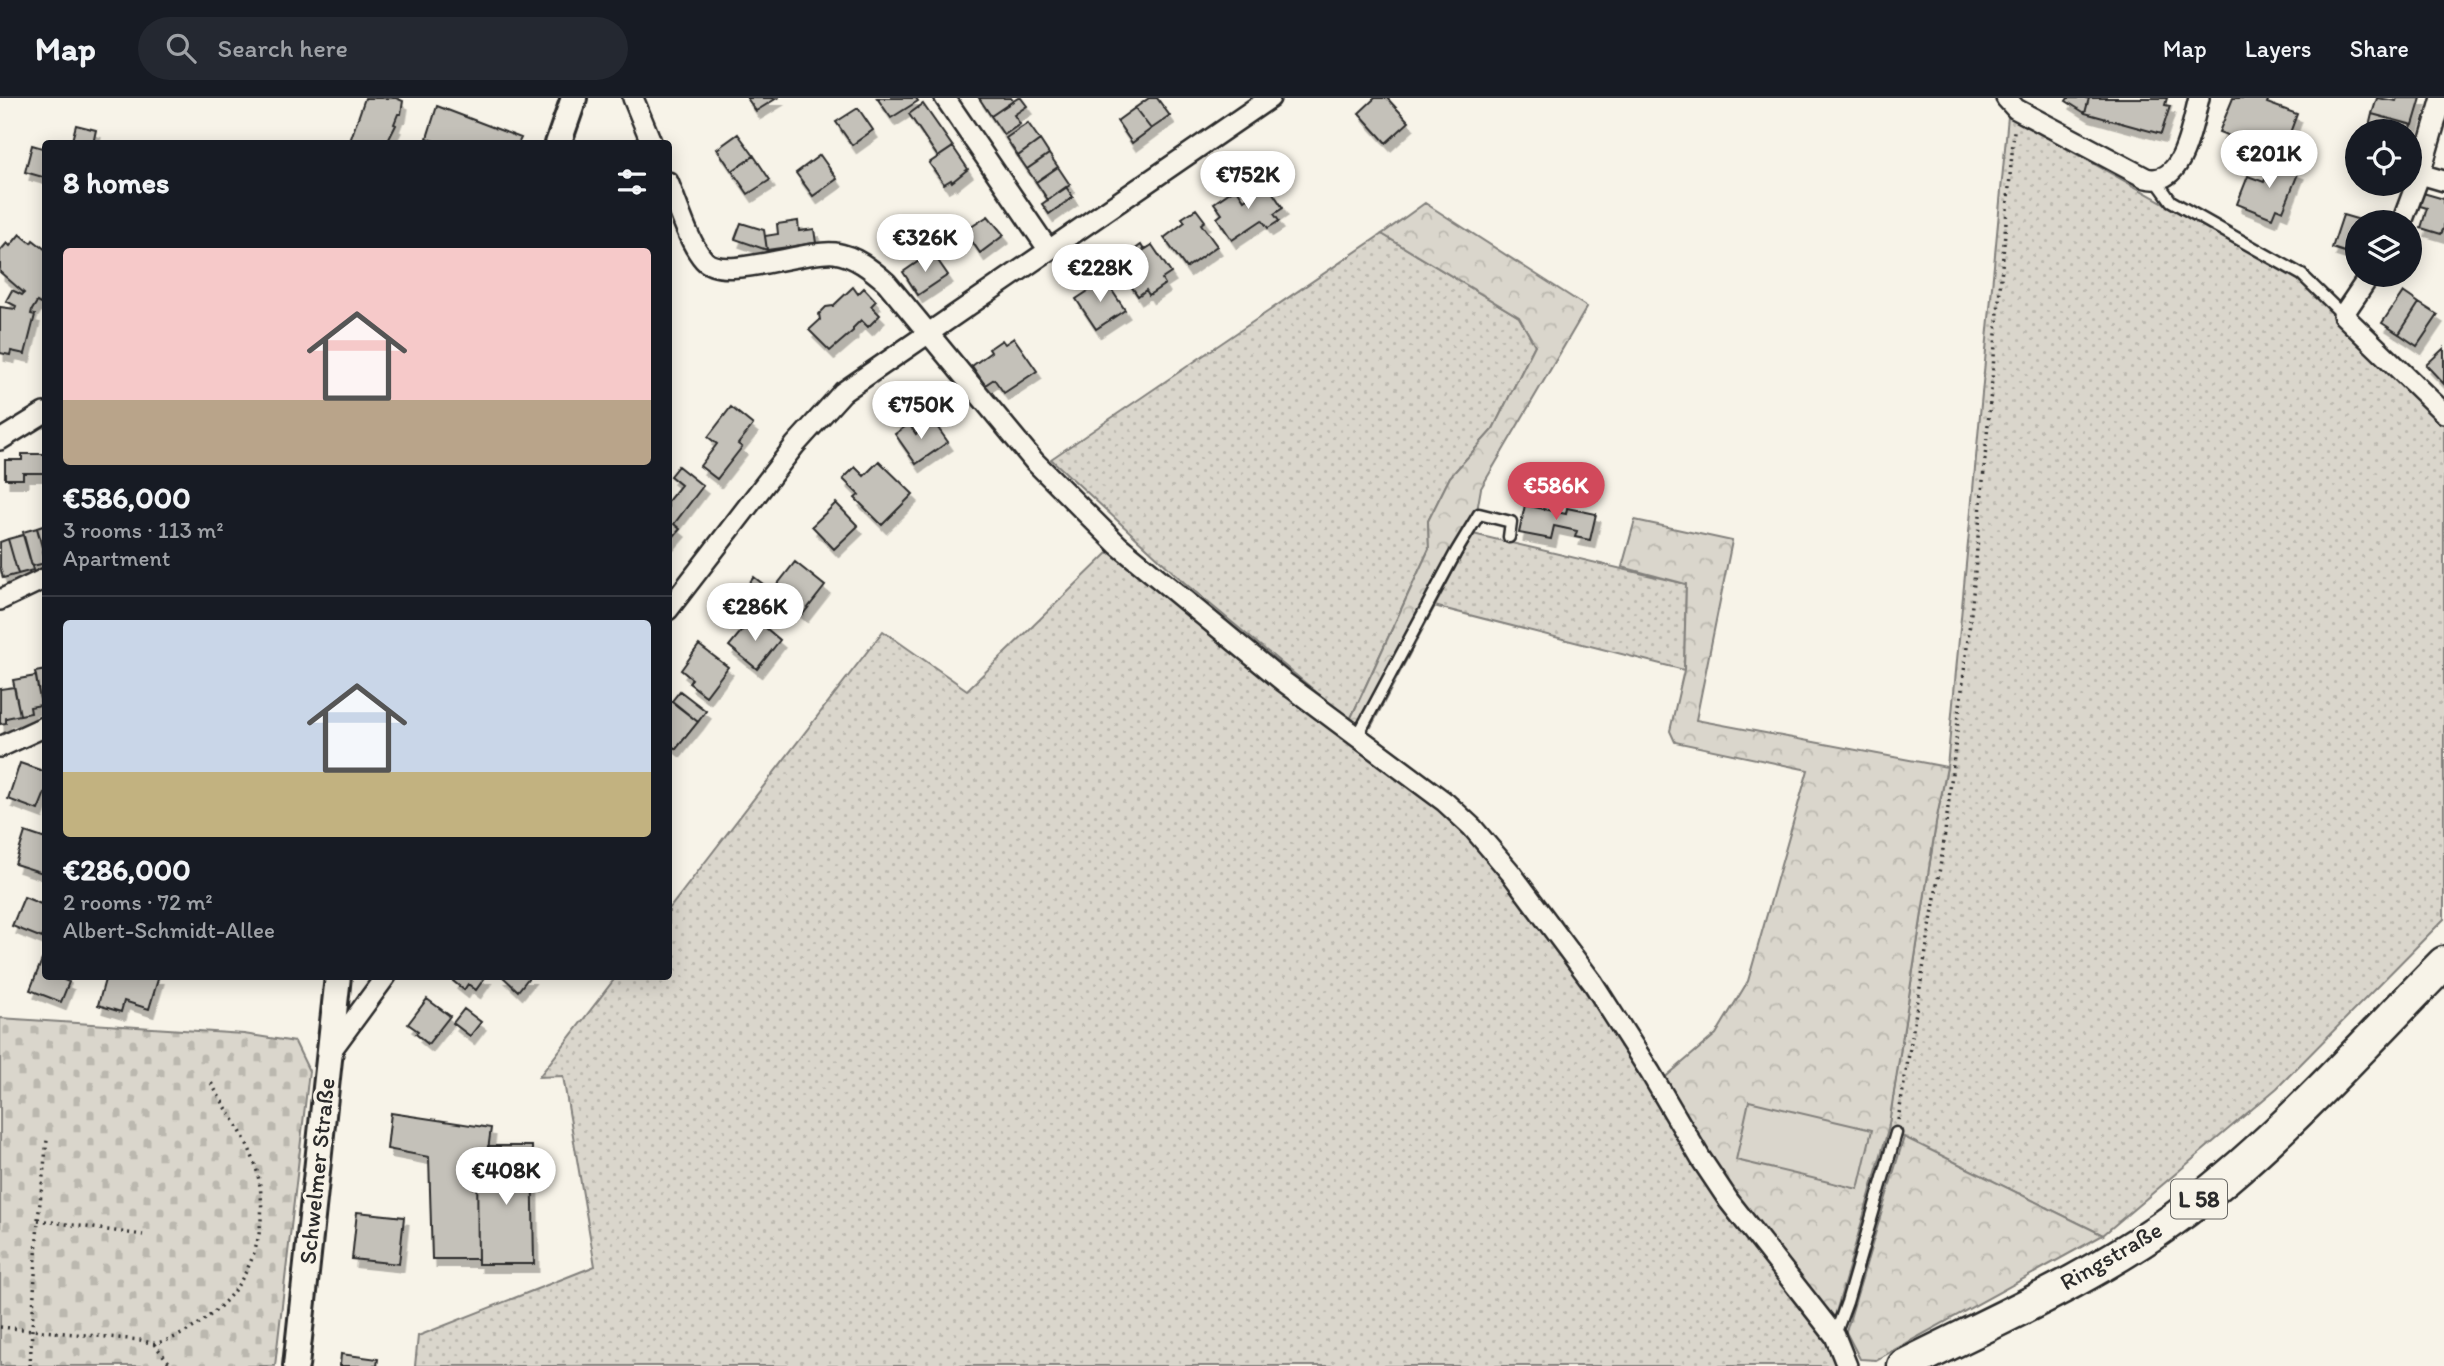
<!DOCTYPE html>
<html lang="en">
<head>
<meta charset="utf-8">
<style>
	:root { --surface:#171b24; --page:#242831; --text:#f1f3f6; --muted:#9ea1a6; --line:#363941; --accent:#d1495b }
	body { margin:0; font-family:Itim,sans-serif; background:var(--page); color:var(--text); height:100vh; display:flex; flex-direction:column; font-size:26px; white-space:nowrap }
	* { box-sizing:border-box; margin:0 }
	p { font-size:23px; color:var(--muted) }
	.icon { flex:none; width:38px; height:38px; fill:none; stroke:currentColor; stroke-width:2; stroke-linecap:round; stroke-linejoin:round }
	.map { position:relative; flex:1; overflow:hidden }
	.sheet { position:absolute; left:42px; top:42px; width:630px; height:840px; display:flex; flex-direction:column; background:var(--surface); border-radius:7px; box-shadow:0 4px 18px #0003 }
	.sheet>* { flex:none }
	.tools { position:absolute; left:2345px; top:21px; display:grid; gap:14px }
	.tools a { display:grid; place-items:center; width:77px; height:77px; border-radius:50%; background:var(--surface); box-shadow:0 4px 18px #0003; font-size:35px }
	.price { position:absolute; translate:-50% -60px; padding:0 16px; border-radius:24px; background:#fff; color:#222; font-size:23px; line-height:46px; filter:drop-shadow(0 2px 4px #0008) }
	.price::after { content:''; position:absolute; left:50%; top:42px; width:21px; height:16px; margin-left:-10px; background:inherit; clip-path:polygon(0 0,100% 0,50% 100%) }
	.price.active { background:var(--accent); color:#fff }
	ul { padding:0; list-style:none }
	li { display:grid; align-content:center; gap:14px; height:371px; padding:0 21px }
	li+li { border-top:2px solid var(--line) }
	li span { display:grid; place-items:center; height:217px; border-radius:7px; color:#555 }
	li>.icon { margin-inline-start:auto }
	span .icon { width:126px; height:126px; fill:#fffc; stroke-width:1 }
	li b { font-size:30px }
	h2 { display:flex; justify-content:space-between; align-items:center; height:84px; padding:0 21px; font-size:30px }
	header { display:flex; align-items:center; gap:42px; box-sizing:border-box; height:98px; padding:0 35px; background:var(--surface); border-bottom:2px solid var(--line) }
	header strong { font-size:33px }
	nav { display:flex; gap:38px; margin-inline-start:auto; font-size:24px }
	.search { width:490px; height:63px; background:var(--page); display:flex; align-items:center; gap:18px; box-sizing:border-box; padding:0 24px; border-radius:38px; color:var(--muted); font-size:26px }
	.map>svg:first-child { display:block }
	.grass { fill:url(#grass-dots); stroke:#82807c; stroke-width:2 }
	.forest { fill:url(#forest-crowns); stroke:#82807c; stroke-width:2 }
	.cemetery { fill:url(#cemetery-stones); stroke:#82807c; stroke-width:2 }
	.garden { fill:#dad6cc; stroke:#82807c; stroke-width:2 }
	.building { fill:#c4c1b9; stroke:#2b2b2b; stroke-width:2; filter:url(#shadow) }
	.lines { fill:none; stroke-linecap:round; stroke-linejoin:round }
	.service-casing { stroke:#2b2b2b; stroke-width:15 }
	.minor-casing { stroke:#2b2b2b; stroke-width:24 }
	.tertiary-casing { stroke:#2b2b2b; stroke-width:30 }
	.primary-casing { stroke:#2b2b2b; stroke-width:37 }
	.path { stroke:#2b2b2b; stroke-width:3.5; stroke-dasharray:2 5; stroke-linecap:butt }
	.service { stroke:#f7f3e8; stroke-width:10 }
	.minor { stroke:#f7f3e8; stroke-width:19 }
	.tertiary { stroke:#f7f3e8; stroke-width:24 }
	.primary { stroke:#f7f3e8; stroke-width:32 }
	.labels { text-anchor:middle; stroke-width:7; stroke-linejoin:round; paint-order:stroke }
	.shield { fill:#f7f3e8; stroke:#686764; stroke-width:2 }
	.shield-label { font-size:23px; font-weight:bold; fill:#2b2b2b }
	.street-label { font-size:24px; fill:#2b2b2b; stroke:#f7f3e8 }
</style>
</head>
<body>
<header>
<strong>Map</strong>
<div class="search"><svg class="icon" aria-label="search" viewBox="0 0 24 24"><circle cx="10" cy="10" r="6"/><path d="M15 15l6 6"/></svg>Search here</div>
<nav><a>Map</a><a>Layers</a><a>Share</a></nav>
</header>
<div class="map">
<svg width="2444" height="1268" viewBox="0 0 2444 1268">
	<defs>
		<pattern id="grass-dots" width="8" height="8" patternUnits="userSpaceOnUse" patternTransform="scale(1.75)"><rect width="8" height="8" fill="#dad6cc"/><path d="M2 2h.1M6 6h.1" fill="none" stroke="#bbb8af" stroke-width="1.8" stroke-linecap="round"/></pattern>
		<pattern id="forest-crowns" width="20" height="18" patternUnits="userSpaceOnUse" patternTransform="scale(1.75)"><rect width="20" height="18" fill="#dad6cc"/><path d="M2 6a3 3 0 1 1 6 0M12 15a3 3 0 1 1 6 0" fill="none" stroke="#bbb8af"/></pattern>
		<pattern id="cemetery-stones" width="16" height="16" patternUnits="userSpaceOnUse" patternTransform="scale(1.75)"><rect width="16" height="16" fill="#dad6cc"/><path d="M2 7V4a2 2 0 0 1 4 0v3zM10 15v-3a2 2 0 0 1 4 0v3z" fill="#bbb8af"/></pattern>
		<filter id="shadow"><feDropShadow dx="4.5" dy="8" stdDeviation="0" flood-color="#0004"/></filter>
	</defs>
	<rect width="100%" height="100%" fill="#f7f3e8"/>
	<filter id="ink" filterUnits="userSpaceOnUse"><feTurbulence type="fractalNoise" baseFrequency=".0143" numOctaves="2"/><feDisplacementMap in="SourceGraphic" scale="14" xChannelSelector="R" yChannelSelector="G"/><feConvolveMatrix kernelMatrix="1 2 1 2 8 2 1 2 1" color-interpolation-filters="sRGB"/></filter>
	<g filter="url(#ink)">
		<!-- grass -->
		<path class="grass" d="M 2008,18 L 2302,182 L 2444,324 L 2444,821 L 2277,990 L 2103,1137 L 1888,1032 L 1937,719 L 1947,669 Z
			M 1382,136 L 1519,219 L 1535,247 L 1493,331 L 1450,379 L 1428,423 L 1429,451 L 1350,622 L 1187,487 L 1051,361 Z
			M 1473,436 L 1686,486 L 1684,572 L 1434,508 Z
			M 1111,452 L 1441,710 L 1509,782 L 1569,863 L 1831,1243 L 1837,1268 L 415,1268 L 418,1238 L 595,1168 L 563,978 L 539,979 L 616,879 L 668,878 L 669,811 L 883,533 L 967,592 Z"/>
		<!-- forest -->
		<path class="forest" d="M 1425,105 L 1587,209 L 1481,390 L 1473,436 L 1371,629 L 1350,622 L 1429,451 L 1428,423 L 1450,379 L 1493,331 L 1535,247 L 1519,219 L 1382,136 Z
			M 1635,422 L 1732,443 L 1696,622 L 1947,669 L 1937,719 L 1888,1032 L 1833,1225 L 1719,1080 L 1662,982 L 1716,936 L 1748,883 L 1808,672 L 1675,644 L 1670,633 L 1684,572 L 1686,486 L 1622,469 Z
			M 1904,1039 L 2103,1137 L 1876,1262 L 1860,1261 L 1846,1234 Z"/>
		<!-- cemetery -->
		<path class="cemetery" d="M 0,920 L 244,936 L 295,944 L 309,973 L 275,1268 L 0,1268 Z"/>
		<!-- garden -->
		<path class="garden" d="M 1749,1003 L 1872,1032 L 1858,1091 L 1736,1062 Z"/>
		<!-- building -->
		<path class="building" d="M 365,0 L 396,0 L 403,3 L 401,16 L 398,16 L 394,26 L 396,27 L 388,43 L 390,43 L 390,46 L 349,46 Z
			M 747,0 L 777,0 L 756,13 Z
			M 877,0 L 916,0 L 918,3 L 891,20 Z
			M 979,0 L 1011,0 L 1013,3 L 991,18 Z
			M 1018,0 L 1021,0 L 1027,8 L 1014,17 L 1020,26 L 1004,37 L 991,18 Z
			M 1149,0 L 1157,0 L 1170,18 L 1151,31 L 1135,10 Z
			M 1375,0 L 1387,0 L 1409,24 L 1386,45 L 1359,15 Z
			M 2068,0 L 2089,0 L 2085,15 L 2066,3 Z
			M 2089,0 L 2167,0 L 2165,7 L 2170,8 L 2161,36 L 2085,15 Z
			M 2233,0 L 2269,0 L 2267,5 L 2297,16 L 2284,51 L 2250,38 L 2247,45 L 2219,34 Z
			M 2377,0 L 2396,3 L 2397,0 L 2421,0 L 2413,27 L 2372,16 Z
			M 923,6 L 953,49 L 938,59 L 909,16 Z
			M 437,8 L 521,40 L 518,46 L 441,46 L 427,40 Z
			M 858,10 L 873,32 L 852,47 L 836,24 Z
			M 1135,10 L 1151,31 L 1132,45 L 1117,23 Z
			M 2372,16 L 2412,27 L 2410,33 L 2368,33 Z
			M 1028,25 L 1040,42 L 1018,58 L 1006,40 Z
			M 76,27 L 96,32 L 93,46 L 71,46 Z
			M 738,36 L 754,58 L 732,73 L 717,51 Z
			M 1040,42 L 1049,56 L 1027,71 L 1018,58 Z
			M 32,47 L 46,51 L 46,80 L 25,74 Z
			M 953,49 L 968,71 L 952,84 L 951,82 L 944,86 L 929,65 Z
			M 1049,56 L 1058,69 L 1036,84 L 1027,71 Z
			M 820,57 L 837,81 L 813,98 L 796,75 Z
			M 754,58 L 770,82 L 748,96 L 732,73 Z
			M 2272,63 L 2299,73 L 2283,113 L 2276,110 L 2272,120 L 2237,106 L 2248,78 L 2264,84 Z
			M 1058,69 L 1070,87 L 1048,102 L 1036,84 Z
			M 1267,86 L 1283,110 L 1274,116 L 1279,123 L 1268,130 L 1262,122 L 1232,142 L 1217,120 L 1222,116 L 1214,105 L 1236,90 L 1244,102 Z
			M 1066,89 L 1073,99 L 1049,116 L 1042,106 Z
			M 2423,95 L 2444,101 L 2444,130 L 2441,136 L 2421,130 L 2427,110 L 2420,108 Z
			M 1196,111 L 1205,123 L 1201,126 L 1217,148 L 1186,170 L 1164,140 L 1185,124 L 1182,120 Z
			M 2343,117 L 2367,124 L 2357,124 L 2357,158 L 2332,150 Z
			M 988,118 L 1004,137 L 980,155 L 965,133 Z
			M 798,123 L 799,133 L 814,131 L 816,145 L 767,152 L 765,138 L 778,136 L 777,126 Z
			M 741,125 L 764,132 L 767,152 L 735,141 Z
			M 20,136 L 31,145 L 33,142 L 46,152 L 46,199 L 40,206 L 37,204 L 32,212 L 31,216 L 35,217 L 25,256 L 11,253 L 10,257 L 0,255 L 0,209 L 15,211 L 16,208 L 6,203 L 12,192 L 22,197 L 24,195 L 0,174 L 0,153 L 7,145 L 10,148 Z
			M 1141,147 L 1144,152 L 1152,147 L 1171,175 L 1162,181 L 1165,186 L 1149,197 L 1146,192 L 1138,198 L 1119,170 L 1126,165 L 1123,160 Z
			M 932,154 L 948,177 L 918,197 L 903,174 Z
			M 1105,182 L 1125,212 L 1096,231 L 1076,201 Z
			M 853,189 L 858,196 L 864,190 L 876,203 L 871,208 L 880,217 L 868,229 L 861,222 L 853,230 L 853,233 L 830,253 L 809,232 L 820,222 L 819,216 L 826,209 L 833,208 Z
			M 2403,194 L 2419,205 L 2399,236 L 2382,225 Z
			M 2419,205 L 2438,217 L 2417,248 L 2399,236 Z
			M 1014,240 L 1037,273 L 1004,295 L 994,281 L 985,287 L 972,268 L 991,254 L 989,251 L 1002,242 L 1005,246 Z
			M 2444,250 L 2444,286 L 2426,267 Z
			M 950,292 L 958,302 L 936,322 L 928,313 Z
			M 731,309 L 753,327 L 738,346 L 742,349 L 717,381 L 700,368 L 717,346 L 708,339 Z
			M 933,323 L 948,344 L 916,366 L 895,336 L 909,326 L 916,336 Z
			M 22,356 L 46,356 L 46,375 L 23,375 L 23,381 L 5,381 L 5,362 L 22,362 Z
			M 879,363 L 913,396 L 882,427 L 855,400 L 859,397 L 843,381 L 855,369 L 864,378 Z
			M 678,368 L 703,388 L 674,426 L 680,431 L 668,445 L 668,403 L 681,387 L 670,378 Z
			M 836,405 L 858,428 L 834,451 L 812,428 Z
			M 1525,407 L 1566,416 L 1567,410 L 1596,416 L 1590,442 L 1575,439 L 1577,433 L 1554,428 L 1551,441 L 1519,435 Z
			M 46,427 L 46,459 L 37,430 Z
			M 37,430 L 46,465 L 32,468 L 23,434 Z
			M 23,437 L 33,472 L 18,476 L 8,441 Z
			M 8,441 L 18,476 L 3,480 L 0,469 L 0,444 Z
			M 795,464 L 825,488 L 803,516 L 773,492 Z
			M 754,479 L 768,490 L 745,518 L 731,507 Z
			M 753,519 L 780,542 L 757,571 L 729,548 Z
			M 699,547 L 728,569 L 706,598 L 689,585 L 692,581 L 681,572 Z
			M 46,572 L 46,606 L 41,607 L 35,574 Z
			M 36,578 L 41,607 L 30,609 L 31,615 L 20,617 L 13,582 Z
			M 14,589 L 20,617 L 6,620 L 6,625 L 0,626 L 0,591 Z
			M 680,593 L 706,613 L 698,624 L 672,603 Z
			M 668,601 L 698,624 L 676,651 L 668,645 Z
			M 20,665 L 46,674 L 46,692 L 38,712 L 8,701 Z
			M 25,734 L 46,741 L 46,776 L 15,766 Z
			M 24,799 L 46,808 L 46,831 L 42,840 L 12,828 Z
			M 42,862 L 46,863 L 46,878 L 66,878 L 64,882 L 69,884 L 61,904 L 30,892 Z
			M 106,878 L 159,878 L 149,911 L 124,903 L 121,914 L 98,907 Z
			M 457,878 L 486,878 L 476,892 L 468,886 L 464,892 L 453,883 Z
			M 502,878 L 530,878 L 518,893 Z
			M 427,901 L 450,918 L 428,946 L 416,936 L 418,933 L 408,926 Z
			M 464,911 L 481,924 L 470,938 L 453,925 Z
			M 391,1015 L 491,1030 L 486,1067 L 477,1066 L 478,1161 L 432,1161 L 429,1059 L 387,1051 Z
			M 488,1048 L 532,1048 L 534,1166 L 478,1166 L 477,1066 L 486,1067 Z
			M 357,1114 L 404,1119 L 399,1166 L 352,1161 Z
			M 341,1256 L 378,1261 L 377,1268 L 340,1268 Z"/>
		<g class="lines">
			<!-- service casing -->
			<g class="service-casing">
				<path id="service" d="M 2156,82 L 2171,103 L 2302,177 L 2343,217
					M 1357,639 L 1456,454 L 1479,416 L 1511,424 L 1509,439
					M 1835,1237 L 1847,1204 L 1896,1035"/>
			</g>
			<!-- minor casing -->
			<g class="minor-casing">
				<path id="minor" d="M 633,0 L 652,46
					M 945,0 L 1048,151
					M 2006,0 L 2016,11 L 2146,80 C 2184,90 2192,25 2199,0
					M 2420,76 L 2444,83
					M 668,84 C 678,107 688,144 704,162 C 724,184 805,151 835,155 C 855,158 871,171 886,184 L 1034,363 L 1118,447 L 1284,584 L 1445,704 L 1472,729 L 1511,775 L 1593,885 L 1650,974 L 1701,1061 L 1729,1103 L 1835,1238 L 1847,1268
					M 2402,124 L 2420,76 L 2442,0
					M 2370,177 L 2343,217 L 2444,315
					M 0,342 L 44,315
					M 0,502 L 46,480
					M 668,512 L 795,347 L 843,294 L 1270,0
					M 0,649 L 46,628
					M 331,953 L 386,878"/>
			</g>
			<!-- tertiary casing -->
			<g class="tertiary-casing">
				<path id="tertiary" d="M 558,46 L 574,0
					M 296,1268 L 338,878"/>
			</g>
			<!-- primary casing -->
			<g class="primary-casing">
				<path id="primary" d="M 1904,1268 C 1995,1222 2091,1181 2174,1121 C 2271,1051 2360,950 2444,865"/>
			</g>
			<!-- path -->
			<path class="path" d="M 1898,1022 L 1943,751 L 1972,507 L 2014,33
				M 38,1122 L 143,1137
				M 0,1229 L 140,1242 C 145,1243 151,1246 156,1245 C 173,1242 195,1230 208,1219 C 261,1178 276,1106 247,1046 C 236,1024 221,1003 209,981
				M 154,1246 L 172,1268
				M 30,1268 L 38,1122 L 47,1042"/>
			<!-- service -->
			<use href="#service" class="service"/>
			<!-- minor -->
			<use href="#minor" class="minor"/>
			<!-- tertiary -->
			<use href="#tertiary" class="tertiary"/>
			<!-- primary -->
			<use href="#primary" class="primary"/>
		</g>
	</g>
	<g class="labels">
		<!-- shield labels -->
		<rect class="shield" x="2171" y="1081.5" width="56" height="39" rx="5"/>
		<g class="shield-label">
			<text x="2199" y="1109">L 58</text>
		</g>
		<!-- street labels -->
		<g class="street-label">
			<text transform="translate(317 1073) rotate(-84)" y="8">Schwelmer Straße</text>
			<text transform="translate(2111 1158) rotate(-30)" y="8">Ringstraße</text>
		</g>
	</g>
</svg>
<div class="tools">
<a><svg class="icon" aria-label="locate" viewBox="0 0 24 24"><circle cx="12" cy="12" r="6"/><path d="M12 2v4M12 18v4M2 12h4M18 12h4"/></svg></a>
<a><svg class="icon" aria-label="layers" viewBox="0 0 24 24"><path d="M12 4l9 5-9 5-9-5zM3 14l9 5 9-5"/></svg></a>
</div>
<b class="price" style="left:2269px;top:92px">€201K</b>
<b class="price" style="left:1248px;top:113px">€752K</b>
<b class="price" style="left:925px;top:176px">€326K</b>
<b class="price" style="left:1100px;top:206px">€228K</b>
<b class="price" style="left:921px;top:343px">€750K</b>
<b class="price active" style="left:1556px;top:424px">€586K</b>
<b class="price" style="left:755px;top:545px">€286K</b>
<b class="price" style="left:506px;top:1109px">€408K</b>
<section class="sheet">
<h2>8 homes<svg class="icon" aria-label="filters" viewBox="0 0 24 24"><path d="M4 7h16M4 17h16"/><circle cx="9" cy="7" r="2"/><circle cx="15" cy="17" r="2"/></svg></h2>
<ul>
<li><span style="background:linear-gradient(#f6c9c9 70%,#b9a48a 0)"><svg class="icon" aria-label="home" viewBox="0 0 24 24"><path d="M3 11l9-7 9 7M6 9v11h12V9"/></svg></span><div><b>€586,000</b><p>3 rooms · 113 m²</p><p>Apartment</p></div></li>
<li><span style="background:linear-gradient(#c9d6e8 70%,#c2b280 0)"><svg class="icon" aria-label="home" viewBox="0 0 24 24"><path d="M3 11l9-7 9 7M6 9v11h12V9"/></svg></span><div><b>€286,000</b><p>2 rooms · 72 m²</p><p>Albert-Schmidt-Allee</p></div></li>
</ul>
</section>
</div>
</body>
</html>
